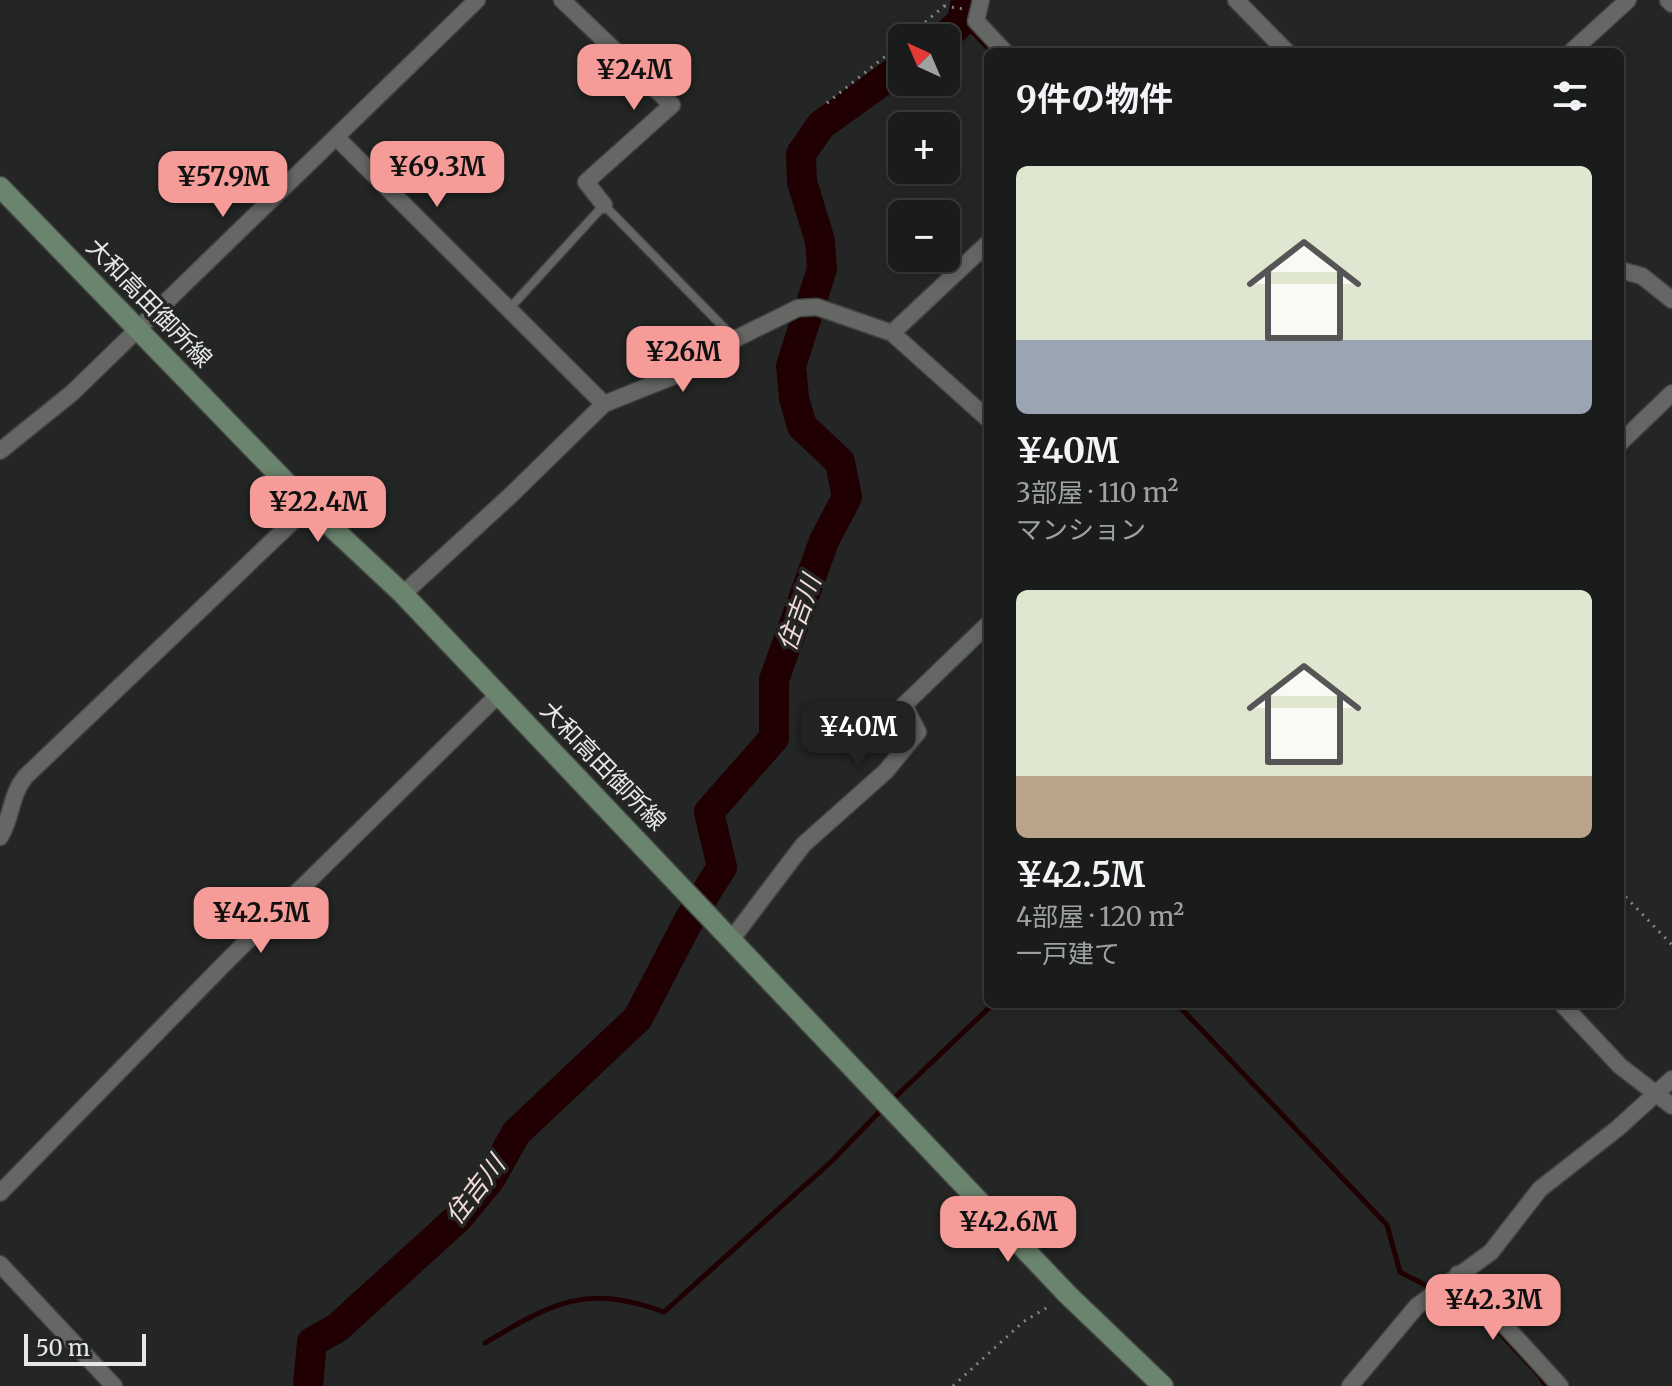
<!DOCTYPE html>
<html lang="ja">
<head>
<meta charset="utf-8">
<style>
	:root { --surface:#1a1c1b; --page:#272928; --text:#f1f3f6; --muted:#9fa1a3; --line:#383a3a; --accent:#f59b98 }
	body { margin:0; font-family:Merriweather,"Noto Sans JP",serif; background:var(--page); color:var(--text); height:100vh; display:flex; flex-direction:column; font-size:30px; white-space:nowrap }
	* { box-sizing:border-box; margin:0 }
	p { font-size:26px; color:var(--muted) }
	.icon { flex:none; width:44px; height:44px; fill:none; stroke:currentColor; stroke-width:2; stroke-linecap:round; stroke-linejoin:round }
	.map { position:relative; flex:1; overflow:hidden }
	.sheet { position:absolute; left:984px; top:48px; width:640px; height:960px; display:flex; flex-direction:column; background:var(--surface); border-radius:12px; box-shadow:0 4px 12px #0003,0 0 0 2px var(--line) }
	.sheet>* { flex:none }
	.needle { width:52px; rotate:316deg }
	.buttons { position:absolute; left:888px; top:24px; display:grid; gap:16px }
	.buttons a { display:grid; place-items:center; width:72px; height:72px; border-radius:12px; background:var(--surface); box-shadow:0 4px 12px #0003,0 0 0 2px var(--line); font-size:40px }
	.scale { position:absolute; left:24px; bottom:20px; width:122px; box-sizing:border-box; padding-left:8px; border:4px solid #e6e8e6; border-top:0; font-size:22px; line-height:28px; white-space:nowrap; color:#e6e8e6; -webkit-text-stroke:6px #232624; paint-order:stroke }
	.price { position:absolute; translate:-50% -68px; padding:0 18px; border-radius:16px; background:var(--accent); color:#111; font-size:26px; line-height:52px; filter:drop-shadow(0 2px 4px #0008) }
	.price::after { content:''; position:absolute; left:50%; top:48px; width:24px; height:18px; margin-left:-12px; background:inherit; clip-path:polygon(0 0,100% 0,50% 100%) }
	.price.selected { background:#222; color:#fff }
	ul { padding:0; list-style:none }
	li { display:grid; align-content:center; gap:16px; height:424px; padding:0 32px }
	li span { display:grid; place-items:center; height:248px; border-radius:12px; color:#555 }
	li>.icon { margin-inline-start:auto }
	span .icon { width:144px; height:144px; fill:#fffc; stroke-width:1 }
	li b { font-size:34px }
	h2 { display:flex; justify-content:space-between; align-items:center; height:96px; padding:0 32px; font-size:34px }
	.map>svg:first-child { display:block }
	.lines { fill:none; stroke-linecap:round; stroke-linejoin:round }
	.stream { stroke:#200002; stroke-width:5 }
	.river { stroke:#200002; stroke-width:30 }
	.lane-casing { stroke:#414341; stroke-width:11 }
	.street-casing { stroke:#414341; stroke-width:19 }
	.secondary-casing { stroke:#414341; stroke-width:23 }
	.path { stroke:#838684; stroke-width:3; stroke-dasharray:2 6; stroke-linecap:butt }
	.lane { stroke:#646764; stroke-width:8 }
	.street { stroke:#646764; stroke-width:16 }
	.secondary { stroke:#6a846d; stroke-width:20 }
	.labels { text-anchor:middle; stroke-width:7; stroke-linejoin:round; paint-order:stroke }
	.street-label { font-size:24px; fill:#e6e8e6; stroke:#232624 }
	.water-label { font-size:26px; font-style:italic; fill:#f2dad8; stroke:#232624 }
</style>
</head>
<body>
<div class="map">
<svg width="1672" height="1386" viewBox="0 0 1672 1386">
	<rect width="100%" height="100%" fill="#232624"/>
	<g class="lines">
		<!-- stream -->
		<path class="stream" d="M 962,21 L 992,52
			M 1177,1004 L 1387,1225 L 1400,1272 L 1433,1289
			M 890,1102 L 993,1004
			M 1442,1293 L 1472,1303 L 1540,1376 L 1546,1386
			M 485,1343 C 552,1303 586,1283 664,1312 L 832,1161 L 883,1108"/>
		<!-- river -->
		<path class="river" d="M 944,38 L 962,21 L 966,0
			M 308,1386 L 312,1342 L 337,1328 L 458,1218 L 491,1178 L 516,1133 L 638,1018 L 690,918 L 722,867 L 709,812 L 774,738 L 774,680 L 824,541 L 847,497 L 840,462 L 802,426 L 794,398 L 791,366 L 822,269 L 820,241 L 802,182 L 801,154 L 821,125 L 902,67"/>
		<!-- lane casing -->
		<g class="lane-casing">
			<path id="lane" d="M 509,309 L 604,205 L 735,339"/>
		</g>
		<!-- street casing -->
		<g class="street-casing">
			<path id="street" d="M 562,0 L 672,105 L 586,182 L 604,205
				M 981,0 L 976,21 L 1005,52
				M 1236,0 L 1287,52
				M 1668,0 L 1672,4
				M 1571,52 L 1628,0
				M 336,137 L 604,404
				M 1620,270 L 1642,276 L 1672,300
				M 892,333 L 988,243
				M 1620,443 L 1672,393
				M 0,451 L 72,393 L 477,0
				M 403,594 L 511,495 L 604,404 L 704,364 L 735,339 L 798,308 L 817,307 L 892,333 L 988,419
				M 0,837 C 12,818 10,796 25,777 L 309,506
				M 731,940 L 803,845 L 886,771 L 918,732 L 904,705 L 988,624
				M 1562,1004 L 1620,1066 L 1672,1106
				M 0,1193 L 230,958 L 498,695
				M 0,1264 L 114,1386
				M 1458,1274 L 1560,1386
				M 1350,1386 L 1417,1306 L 1491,1252 L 1540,1189 L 1618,1128 L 1672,1079"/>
		</g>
		<!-- secondary casing -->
		<g class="secondary-casing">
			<path id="secondary" d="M 0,187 L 309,506 L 403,594 L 1068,1295 L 1163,1386"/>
		</g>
		<!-- path -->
		<path class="path" d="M 944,6 L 964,9
			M 907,38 L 944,6 L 946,0
			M 827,103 L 902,43
			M 1620,891 L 1672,945
			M 953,1386 L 1023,1322 L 1051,1305"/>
		<!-- lane -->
		<use href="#lane" class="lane"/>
		<!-- street -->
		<use href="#street" class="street"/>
		<!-- secondary -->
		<use href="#secondary" class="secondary"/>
	</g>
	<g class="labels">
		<!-- street labels -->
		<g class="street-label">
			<text transform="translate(149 303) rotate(46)" y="8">大和高田御所線</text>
			<text transform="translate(603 766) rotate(46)" y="8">大和高田御所線</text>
		</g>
		<!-- water labels -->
		<g class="water-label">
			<text transform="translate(799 613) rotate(-70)" y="9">住吉川</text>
			<text transform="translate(475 1190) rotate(-52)" y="9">住吉川</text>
		</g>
	</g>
</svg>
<div class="buttons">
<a><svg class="needle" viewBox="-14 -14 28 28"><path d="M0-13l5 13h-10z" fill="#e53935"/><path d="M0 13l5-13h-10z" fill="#9fa1a3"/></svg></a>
<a>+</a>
<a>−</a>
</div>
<div class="scale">50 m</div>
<b class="price" style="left:634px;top:112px">¥24M</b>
<b class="price" style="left:437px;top:209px">¥69.3M</b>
<b class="price" style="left:223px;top:219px">¥57.9M</b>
<b class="price" style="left:683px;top:394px">¥26M</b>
<b class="price" style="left:318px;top:544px">¥22.4M</b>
<b class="price selected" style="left:858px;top:769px">¥40M</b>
<b class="price" style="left:261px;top:955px">¥42.5M</b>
<b class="price" style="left:1008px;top:1264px">¥42.6M</b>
<b class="price" style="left:1493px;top:1342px">¥42.3M</b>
<section class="sheet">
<h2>9件の物件<svg class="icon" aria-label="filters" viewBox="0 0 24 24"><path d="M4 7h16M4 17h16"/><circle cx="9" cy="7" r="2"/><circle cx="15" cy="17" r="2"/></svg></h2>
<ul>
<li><span style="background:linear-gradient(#dfe7d0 70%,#9aa5b1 0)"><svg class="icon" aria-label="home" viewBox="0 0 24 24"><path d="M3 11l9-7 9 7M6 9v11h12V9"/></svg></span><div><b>¥40M</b><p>3部屋 · 110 m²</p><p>マンション</p></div></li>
<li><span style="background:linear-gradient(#dfe7d0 75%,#b9a48a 0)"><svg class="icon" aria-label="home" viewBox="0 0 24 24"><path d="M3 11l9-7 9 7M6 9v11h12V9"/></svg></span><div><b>¥42.5M</b><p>4部屋 · 120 m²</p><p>一戸建て</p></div></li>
</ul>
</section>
</div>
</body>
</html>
